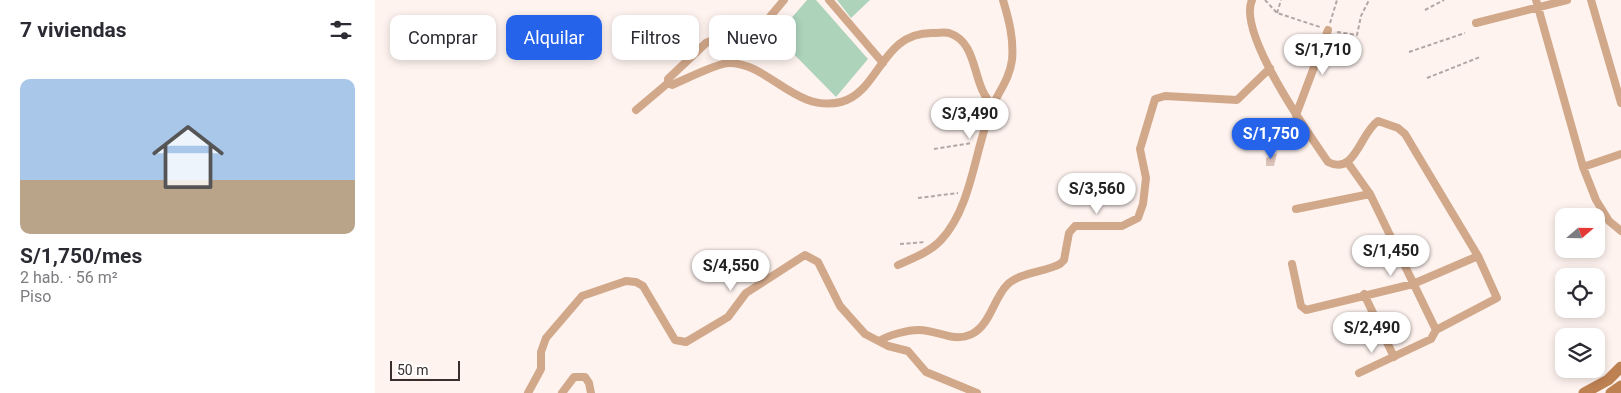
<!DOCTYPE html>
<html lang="es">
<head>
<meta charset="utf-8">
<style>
	:root { --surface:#fff; --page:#f2f2f3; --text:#2b2b33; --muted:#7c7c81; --line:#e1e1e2; --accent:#2563eb }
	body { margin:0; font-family:Roboto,sans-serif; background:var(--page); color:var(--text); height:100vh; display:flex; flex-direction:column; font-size:19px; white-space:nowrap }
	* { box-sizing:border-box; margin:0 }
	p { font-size:16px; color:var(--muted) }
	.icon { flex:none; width:28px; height:28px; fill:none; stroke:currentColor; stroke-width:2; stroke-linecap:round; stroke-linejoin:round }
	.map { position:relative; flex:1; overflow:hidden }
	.details { display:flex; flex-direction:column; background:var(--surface); width:375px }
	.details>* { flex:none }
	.hud { position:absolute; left:15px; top:15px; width:475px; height:45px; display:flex; gap:10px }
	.needle { width:32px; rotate:70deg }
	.buttons { position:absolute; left:1180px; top:208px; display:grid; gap:10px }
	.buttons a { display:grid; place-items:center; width:50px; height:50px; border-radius:10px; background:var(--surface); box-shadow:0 2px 8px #0003; font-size:25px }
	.scale { position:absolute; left:15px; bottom:12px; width:70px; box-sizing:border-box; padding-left:5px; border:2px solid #382e2b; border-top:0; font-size:14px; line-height:18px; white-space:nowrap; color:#382e2b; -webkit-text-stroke:4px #fff; paint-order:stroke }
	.price { position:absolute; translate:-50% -42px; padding:0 11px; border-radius:18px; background:#fff; color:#222; font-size:16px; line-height:32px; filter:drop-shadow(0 1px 2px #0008) }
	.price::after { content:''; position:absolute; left:50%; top:30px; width:15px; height:11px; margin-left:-8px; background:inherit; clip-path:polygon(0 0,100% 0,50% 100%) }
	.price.on { background:var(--accent); color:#fff }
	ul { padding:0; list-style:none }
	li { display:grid; align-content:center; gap:10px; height:265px; padding:0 20px }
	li+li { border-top:1px solid var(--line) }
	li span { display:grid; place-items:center; height:155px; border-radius:10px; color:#555 }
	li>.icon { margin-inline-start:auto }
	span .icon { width:90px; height:90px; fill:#fffc; stroke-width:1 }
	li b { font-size:21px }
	h2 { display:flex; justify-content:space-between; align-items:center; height:60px; padding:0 20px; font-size:21px }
	.pill { padding:0 18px; border-radius:10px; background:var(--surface); box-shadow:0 2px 8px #0003; font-size:18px; line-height:45px }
	.pill.on { background:var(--accent); color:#fff }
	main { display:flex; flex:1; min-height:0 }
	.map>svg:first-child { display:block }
	.green { fill:#add3bb }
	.building { fill:#dcc3ba }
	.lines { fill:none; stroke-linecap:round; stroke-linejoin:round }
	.path { stroke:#b2a7a4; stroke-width:2; stroke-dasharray:4 2.5; stroke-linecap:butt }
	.minor { stroke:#d2a88a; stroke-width:8 }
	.secondary { stroke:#be8152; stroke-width:11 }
</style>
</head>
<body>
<main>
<section class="details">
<h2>7 viviendas<svg class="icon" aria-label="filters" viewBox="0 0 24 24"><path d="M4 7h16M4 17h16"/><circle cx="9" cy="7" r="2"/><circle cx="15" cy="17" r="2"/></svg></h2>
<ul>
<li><span style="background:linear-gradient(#a9c7e8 65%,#b9a48a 0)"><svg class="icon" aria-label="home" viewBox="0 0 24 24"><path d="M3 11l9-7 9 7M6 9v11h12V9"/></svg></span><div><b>S/1,750/mes</b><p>2 hab. · 56 m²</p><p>Piso</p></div></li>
</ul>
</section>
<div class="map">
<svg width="1246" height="393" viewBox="0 0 1246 393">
	<rect width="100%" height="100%" fill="#fef3ef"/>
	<!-- green -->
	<path class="green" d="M 432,0 L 441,0 L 493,59 L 461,97 L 401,36 Z
		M 462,0 L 495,0 L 476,18 Z"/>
	<!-- building -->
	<path class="building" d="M 902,153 L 899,166 L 891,166 L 891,158 Z"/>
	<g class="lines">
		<!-- path -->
		<path class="path" d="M 890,0 L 902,13 L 945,27
			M 1050,10 L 1069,0
			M 902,13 L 906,0
			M 955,23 L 962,0
			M 962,32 L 982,35 L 986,16 L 994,0
			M 1034,52 L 1090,33
			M 1052,78 L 1105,57
			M 904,140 L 914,120
			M 559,149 L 597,143
			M 543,198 L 583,193
			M 525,244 L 550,242"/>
		<!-- minor -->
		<path class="minor" d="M 454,0 L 508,63
			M 877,0 C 862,33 933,133 953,162 C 980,176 985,133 1003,121 L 1023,128 L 1030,134 L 1103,256 L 1122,298 L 1061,330
			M 1161,0 L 1208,167 L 1221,200 L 1234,221 L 1246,231
			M 1216,0 L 1246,103
			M 1101,23 L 1192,0
			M 293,83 L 297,85 C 309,80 342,63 354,63 C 394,63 420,113 466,102 C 505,92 506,31 559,33 C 564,33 570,32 574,33 C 605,43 596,87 618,105
			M 261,110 L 293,83 L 293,79 L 331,43 L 342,38 L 373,37 L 383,31 L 409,0
			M 921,115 L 953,30
			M 973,163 L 995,194 L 1061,330 L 1056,339 L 984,373
			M 1208,167 L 1246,154
			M 921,209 L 995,194
			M 917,264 L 926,306 L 931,310 L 1038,284 L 1103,256
			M 523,265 C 538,258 555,252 566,240 C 598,206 600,145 618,105 C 625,90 635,77 637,60 C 639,39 634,20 628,0
			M 989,294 L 1019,357
			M 504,341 C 514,335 532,330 544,330 C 563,330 578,343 597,334 C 615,325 619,298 632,285 C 645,272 670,272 685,264 L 689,260 L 694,233 L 700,226 L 747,226 L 763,218 L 768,204 L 771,178 L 765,149 L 780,99 L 790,96 L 862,100 L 895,68
			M 153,393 L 166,369 L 166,352 L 171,338 L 207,296 L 251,281 L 261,282 L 268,286 L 300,340 L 311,342 L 353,317 L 371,293 L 430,255 L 443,262 L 465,306 L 490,334 L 513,346 L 533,351 L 551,372 L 602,393
			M 187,393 L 199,377 L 210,377 L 214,383 L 216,393"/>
		<!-- secondary -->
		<path class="secondary" d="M 1209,393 L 1233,380 L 1246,367
			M 1236,393 L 1246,386"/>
	</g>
</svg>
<div class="buttons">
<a><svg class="needle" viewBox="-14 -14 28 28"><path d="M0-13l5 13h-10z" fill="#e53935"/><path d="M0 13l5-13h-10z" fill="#7c7c81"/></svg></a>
<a><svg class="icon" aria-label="locate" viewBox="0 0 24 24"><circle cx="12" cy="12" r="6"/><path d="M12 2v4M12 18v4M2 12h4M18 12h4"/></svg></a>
<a><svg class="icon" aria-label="layers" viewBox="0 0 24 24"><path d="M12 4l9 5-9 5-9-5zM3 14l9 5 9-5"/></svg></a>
</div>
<div class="scale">50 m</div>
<b class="price" style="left:948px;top:76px">S/1,710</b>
<b class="price" style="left:595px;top:140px">S/3,490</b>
<b class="price on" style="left:896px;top:160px">S/1,750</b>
<b class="price" style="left:722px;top:215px">S/3,560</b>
<b class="price" style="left:1016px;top:277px">S/1,450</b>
<b class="price" style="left:356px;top:292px">S/4,550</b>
<b class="price" style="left:997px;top:354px">S/2,490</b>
<div class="hud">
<a class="pill">Comprar</a>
<a class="pill on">Alquilar</a>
<a class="pill">Filtros</a>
<a class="pill">Nuevo</a>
</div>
</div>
</main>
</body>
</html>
